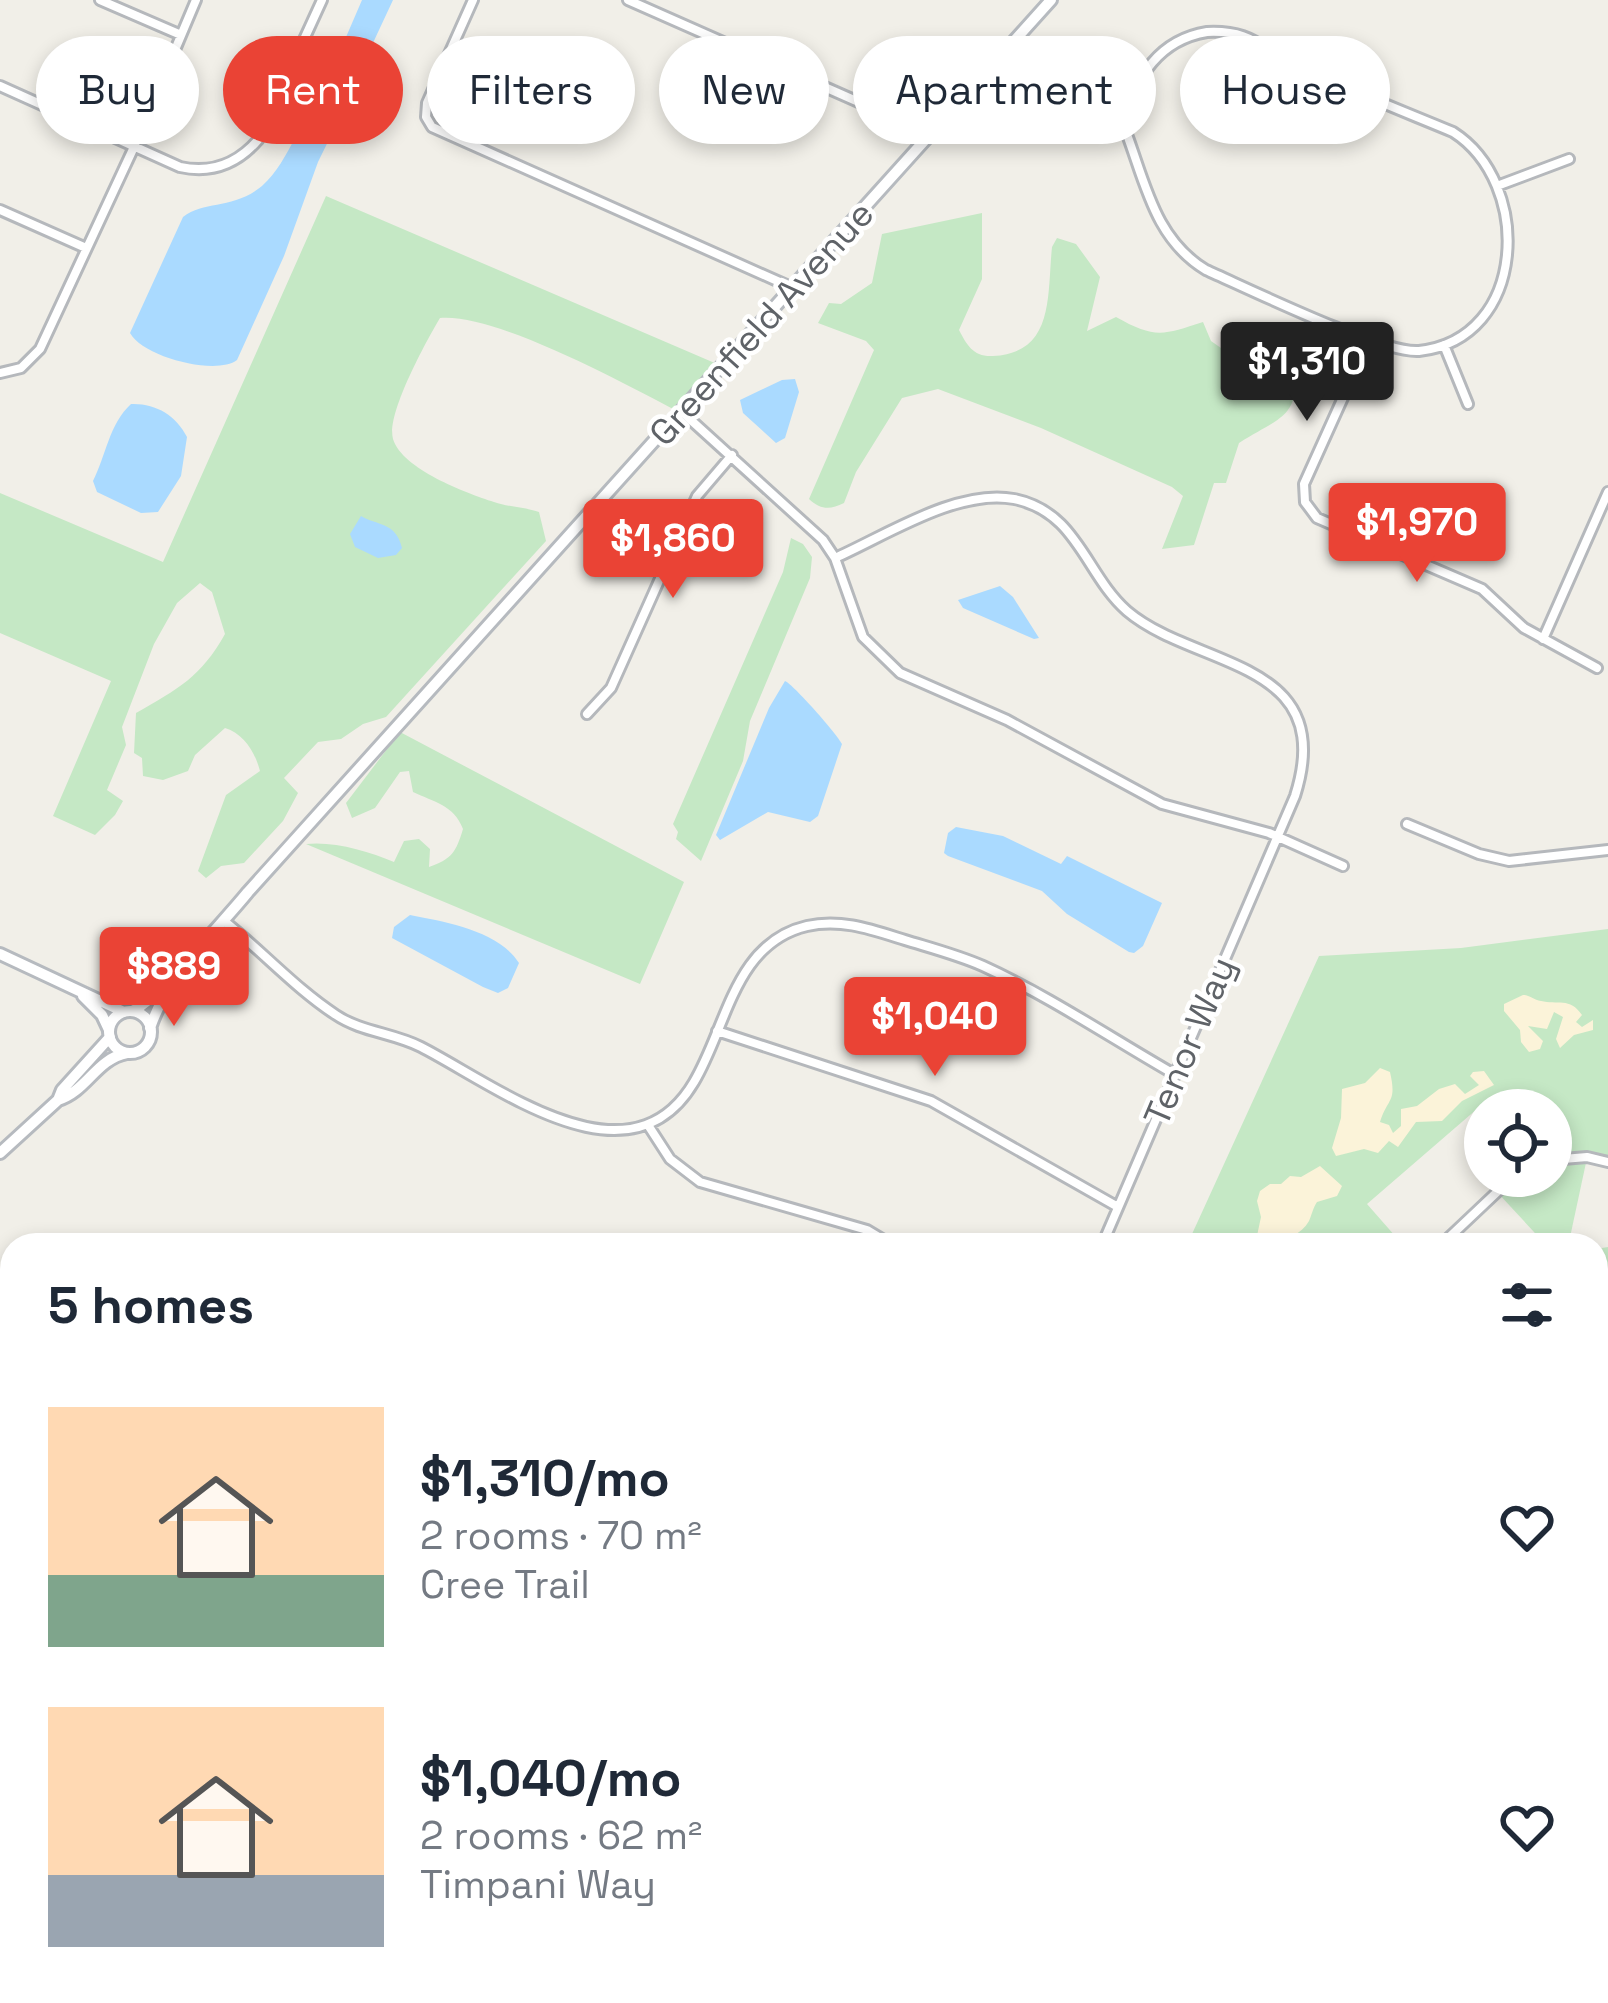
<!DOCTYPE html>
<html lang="en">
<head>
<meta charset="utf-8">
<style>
	:root { --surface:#fff; --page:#f6f6f7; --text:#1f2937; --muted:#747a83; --accent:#ea4335 }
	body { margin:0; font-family:"Space Grotesk",sans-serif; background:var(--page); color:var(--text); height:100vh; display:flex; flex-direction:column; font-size:45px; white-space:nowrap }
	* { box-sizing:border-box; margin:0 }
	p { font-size:39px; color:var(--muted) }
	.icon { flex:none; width:66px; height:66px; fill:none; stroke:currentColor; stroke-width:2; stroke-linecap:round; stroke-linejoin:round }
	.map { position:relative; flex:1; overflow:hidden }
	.details { position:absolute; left:0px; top:1233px; width:1608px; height:771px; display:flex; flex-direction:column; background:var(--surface); border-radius:36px 36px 0 0; box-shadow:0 6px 18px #0003 }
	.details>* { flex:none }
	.guide { position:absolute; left:36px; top:36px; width:1536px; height:108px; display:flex; gap:24px }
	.controls { position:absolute; left:1464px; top:1089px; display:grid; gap:24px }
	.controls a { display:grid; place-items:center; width:108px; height:108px; border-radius:50%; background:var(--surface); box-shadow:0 6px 18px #0003; font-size:60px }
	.price { position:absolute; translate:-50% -102px; padding:0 27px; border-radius:12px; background:var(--accent); color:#fff; font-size:39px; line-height:78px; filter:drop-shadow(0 3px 6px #0008) }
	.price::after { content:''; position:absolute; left:50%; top:72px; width:36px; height:27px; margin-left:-18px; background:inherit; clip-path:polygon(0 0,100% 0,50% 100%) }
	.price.active { background:#222; color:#fff }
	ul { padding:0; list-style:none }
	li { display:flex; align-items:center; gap:36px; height:300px; padding:0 48px }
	li span { display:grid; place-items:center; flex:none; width:336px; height:240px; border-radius:0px; color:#555 }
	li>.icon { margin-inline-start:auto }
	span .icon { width:144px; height:144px; fill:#fffc; stroke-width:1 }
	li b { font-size:51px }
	h2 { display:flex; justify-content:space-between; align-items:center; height:144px; padding:0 48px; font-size:51px }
	.pill { padding:0 42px; border-radius:54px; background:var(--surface); box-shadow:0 6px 18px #0003; font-size:42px; line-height:108px }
	.pill.active { background:var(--accent); color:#fff }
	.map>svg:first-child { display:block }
	.green { fill:#c5e8c5 }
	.sand { fill:#fbf3d9 }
	.water { fill:#aadaff }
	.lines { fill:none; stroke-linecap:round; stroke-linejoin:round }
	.street-casing { stroke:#b5b8bc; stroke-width:14 }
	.secondary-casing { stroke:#b6babf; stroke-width:16 }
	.street { stroke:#fff; stroke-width:8 }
	.secondary { stroke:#fff; stroke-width:10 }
	.labels { text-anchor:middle; stroke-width:9; stroke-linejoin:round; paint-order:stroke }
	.street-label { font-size:36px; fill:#5f6368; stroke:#fff }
</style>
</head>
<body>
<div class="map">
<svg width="1608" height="2003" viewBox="0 0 1608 2003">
	<rect width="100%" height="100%" fill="#f1efe8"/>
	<!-- green -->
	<path class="green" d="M 326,196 L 717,364 L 675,410 C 623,383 495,313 440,318 C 427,340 386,414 393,439 C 402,469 466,493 494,502 C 508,507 524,507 539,512 L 546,541 L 386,717 L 363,724 L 341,739 L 318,742 L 284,778 L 298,793 L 283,821 L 244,863 L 221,866 L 206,878 L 198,871 L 226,795 L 260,771 C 255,752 244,734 225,728 L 195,755 L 188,771 L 163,780 L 143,776 L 142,758 L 134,753 L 136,713 C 178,689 201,677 225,634 L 212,592 L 200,583 L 177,603 L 154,644 L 122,727 L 126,745 L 107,790 L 123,801 L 115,815 L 95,835 L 53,816 L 111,681 L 0,633 L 0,493 L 163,562 Z
		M 982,213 L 982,279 L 959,330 C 967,345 973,357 993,356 C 1055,353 1047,295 1052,247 L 1057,238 L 1076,244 L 1100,277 L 1087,331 L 1116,317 C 1155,339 1163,335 1203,322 L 1211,341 L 1231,355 L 1224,373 L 1258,393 L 1270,373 L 1298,360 C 1297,420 1285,414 1239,443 L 1226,483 L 1214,483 L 1194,545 L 1162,549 L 1183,496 L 1172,487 L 1041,428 L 938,389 L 902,398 L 856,472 L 844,503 C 830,510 821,510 809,499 L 874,350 L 866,341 L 818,323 L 829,303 L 841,304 L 872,283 L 882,234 Z
		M 791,538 L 803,544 L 812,557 L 810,578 L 750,721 L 743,761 L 701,861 L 676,839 L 678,832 L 673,824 L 783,572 Z
		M 400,732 L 684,882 L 640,984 L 306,844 C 334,841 368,851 394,862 L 404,841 L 419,839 L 430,849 L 429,867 C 452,859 456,852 463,829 C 454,805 434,802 413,792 L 409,771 L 400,772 L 375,808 L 352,818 L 346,803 Z
		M 1608,929 L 1608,1162 L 1587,1158 L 1569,1242 L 1574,1245 L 1546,1245 L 1497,1192 L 1514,1176 L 1551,1176 L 1551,1110 L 1500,1110 L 1492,1096 L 1367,1204 L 1403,1245 L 1187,1245 L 1319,956 L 1461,948 Z
		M 1608,1247 L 1608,1953 L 1596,1960 L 1596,1548 L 1604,1548 L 1596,1521 L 1596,1249 Z
		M 1025,1992 L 1535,1992 L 1526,1997 L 1528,2003 L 1025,2003 Z"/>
	<!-- sand -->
	<path class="sand" d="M 1523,995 C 1529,995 1534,1000 1541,1001 C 1557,1005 1570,997 1582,1015 L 1576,1022 L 1582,1027 L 1593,1020 L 1593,1030 L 1574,1035 L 1560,1048 L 1556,1039 L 1563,1017 L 1554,1012 L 1547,1029 L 1528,1026 L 1543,1041 L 1540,1049 L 1529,1052 L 1521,1042 L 1520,1030 L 1504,1011 L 1504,1004 Z
		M 1380,1068 L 1390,1072 C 1397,1103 1388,1097 1380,1122 L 1389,1125 L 1393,1133 L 1401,1126 L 1401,1109 L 1417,1106 L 1439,1089 L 1455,1084 L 1465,1094 L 1479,1085 L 1470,1076 L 1473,1072 L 1484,1071 L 1494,1085 L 1462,1101 L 1442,1121 L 1416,1122 L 1398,1147 L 1389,1141 L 1378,1153 L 1364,1149 L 1336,1156 L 1332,1148 L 1341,1118 L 1342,1089 L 1365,1083 Z
		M 1320,1166 L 1342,1186 L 1337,1196 L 1317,1202 C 1313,1208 1312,1214 1309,1221 C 1299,1239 1272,1245 1255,1245 L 1261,1217 L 1257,1201 L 1260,1191 L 1270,1184 L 1281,1184 L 1290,1176 L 1301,1177 Z"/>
	<!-- water -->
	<path class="water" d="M 362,0 L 393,0 L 365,60 L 361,66 L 346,65 L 337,58 Z
		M 327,91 L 338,92 L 346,105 L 318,162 L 284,256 L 237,360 C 216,376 143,357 130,333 L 183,217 C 205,200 233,210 262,186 C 292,159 299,115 327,91 Z
		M 795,379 L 799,392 L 785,438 L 776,443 L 743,413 L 740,400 L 782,380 Z
		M 131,404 C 155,403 176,415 187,437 L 181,476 L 158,512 L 141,513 L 97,492 L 93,481 C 106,456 109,424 131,404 Z
		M 361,516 C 378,526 396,522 402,548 L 396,555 L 378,558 L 355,547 L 350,534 Z
		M 1000,586 L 1013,597 L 1039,638 L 1034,639 L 963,608 L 958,600 Z
		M 785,681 C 793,684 838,735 842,744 L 818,816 L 810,822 L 768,812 L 720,840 L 716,835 L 769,708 Z
		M 956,827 L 1003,836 L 1061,864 L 1067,856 L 1162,903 L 1143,946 L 1134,953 L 1129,952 L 1067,914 L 1042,891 L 948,856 L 944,853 L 948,833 Z
		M 410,915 C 446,922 499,931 519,963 L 508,988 L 498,993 L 483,987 L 392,938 L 394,927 Z
		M 1608,1746 L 1608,1877 L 1596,1884 L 1596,1757 Z"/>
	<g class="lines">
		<!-- street casing -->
		<g class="street-casing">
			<path id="street" d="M 100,0 L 181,35
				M 473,0 L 427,103 L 426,117 L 432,127 L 793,288
				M 628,0 L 931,134
				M 1207,32 C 1251,30 1259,47 1294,64 C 1346,89 1400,110 1453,132 C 1533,183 1528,339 1419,351 C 1382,354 1247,288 1206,270 C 1151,237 1144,174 1121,119 C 1139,76 1158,40 1207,32 Z
				M 995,63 L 1121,119
				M 0,86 L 180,167 C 212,174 237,164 258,140 L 322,0
				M 1497,186 L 1569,159
				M 0,210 L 86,248
				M 1369,340 L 1304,484 L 1305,502 L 1317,518 L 1482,589 L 1524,628 L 1597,668
				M 1444,345 L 1468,404
				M 0,373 L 21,368 L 40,349 L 134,147 L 196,0
				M 682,412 L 823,540 L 835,558 L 863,637 L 900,673 L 1007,720 L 1162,804 L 1269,833 L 1343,866
				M 835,558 C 885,536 958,488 1014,499 C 1078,512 1085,574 1127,611 C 1195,669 1339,658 1295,796 L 1102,1245
				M 1543,639 L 1608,492
				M 587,714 L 611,688 L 697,496 L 732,455
				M 1407,824 L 1479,854 L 1509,861 L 1608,850
				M 224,921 C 262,951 296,989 336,1015 C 361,1032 394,1033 421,1047 C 497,1086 630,1191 694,1082 C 727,1027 734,943 807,926 C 841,918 873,930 905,940 C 931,948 958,955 983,966 C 1049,996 1111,1038 1174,1074
				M 717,1031 L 931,1101 L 1118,1207
				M 648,1125 L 670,1159 L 700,1182 L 867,1230 L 892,1245
				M 1551,1160 L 1587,1157 L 1608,1162
				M 1441,1245 L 1514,1176
				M 0,1847 L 12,1847
				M 57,1992 L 58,2003
				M 202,1992 L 207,2003
				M 592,1992 L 606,1998
				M 450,2003 L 458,1992
				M 604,2003 L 610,1992
				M 1132,2003 L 1134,1992"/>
		</g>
		<!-- secondary casing -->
		<g class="secondary-casing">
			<path id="secondary" d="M 0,954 L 124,1012
				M 83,996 L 102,1015 L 109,1030
				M 132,1011 C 153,1002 160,981 179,970
				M109 1032a21 21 0 1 1 42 0a21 21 0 1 1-42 0Z
				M 150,1028 C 168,974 213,935 248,892 L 1051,0
				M 58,1100 L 62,1090 L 110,1037
				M 0,1153 L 58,1100 C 87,1091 96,1059 127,1053
				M 0,1598 L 12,1604
				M 905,1992 L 930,2003"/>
		</g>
		<!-- street -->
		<use href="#street" class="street"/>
		<!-- secondary -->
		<use href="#secondary" class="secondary"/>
	</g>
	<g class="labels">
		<!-- street labels -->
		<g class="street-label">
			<text transform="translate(761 323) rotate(-48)" y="13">Greenfield Avenue</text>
			<text transform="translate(1189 1041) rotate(-67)" y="13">Tenor Way</text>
		</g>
	</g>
</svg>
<div class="controls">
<a><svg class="icon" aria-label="locate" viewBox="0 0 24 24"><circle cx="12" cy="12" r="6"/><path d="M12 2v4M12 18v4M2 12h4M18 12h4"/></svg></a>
</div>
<b class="price active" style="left:1307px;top:424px">$1,310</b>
<b class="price" style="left:1417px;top:585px">$1,970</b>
<b class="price" style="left:673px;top:601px">$1,860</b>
<b class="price" style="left:174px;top:1029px">$889</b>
<b class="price" style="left:935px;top:1079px">$1,040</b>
<div class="guide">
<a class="pill">Buy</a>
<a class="pill active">Rent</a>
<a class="pill">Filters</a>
<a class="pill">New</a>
<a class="pill">Apartment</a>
<a class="pill">House</a>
</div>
<section class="details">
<h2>5 homes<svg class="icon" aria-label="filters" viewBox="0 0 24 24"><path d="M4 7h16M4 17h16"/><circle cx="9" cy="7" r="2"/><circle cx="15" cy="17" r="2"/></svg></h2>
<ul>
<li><span style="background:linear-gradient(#ffd9b3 70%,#7fa58c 0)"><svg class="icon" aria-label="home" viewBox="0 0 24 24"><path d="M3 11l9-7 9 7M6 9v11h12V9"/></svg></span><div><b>$1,310/mo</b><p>2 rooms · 70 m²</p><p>Cree Trail</p></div><svg class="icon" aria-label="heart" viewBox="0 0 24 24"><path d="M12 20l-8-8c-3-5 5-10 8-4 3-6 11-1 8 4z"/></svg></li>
<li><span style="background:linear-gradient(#ffd9b3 70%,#9aa5b1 0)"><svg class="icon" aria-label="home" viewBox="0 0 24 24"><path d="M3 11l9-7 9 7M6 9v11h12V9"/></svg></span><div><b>$1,040/mo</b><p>2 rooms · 62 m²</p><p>Timpani Way</p></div><svg class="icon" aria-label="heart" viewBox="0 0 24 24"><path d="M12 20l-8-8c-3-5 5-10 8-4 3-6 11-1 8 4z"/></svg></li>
</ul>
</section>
</div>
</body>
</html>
